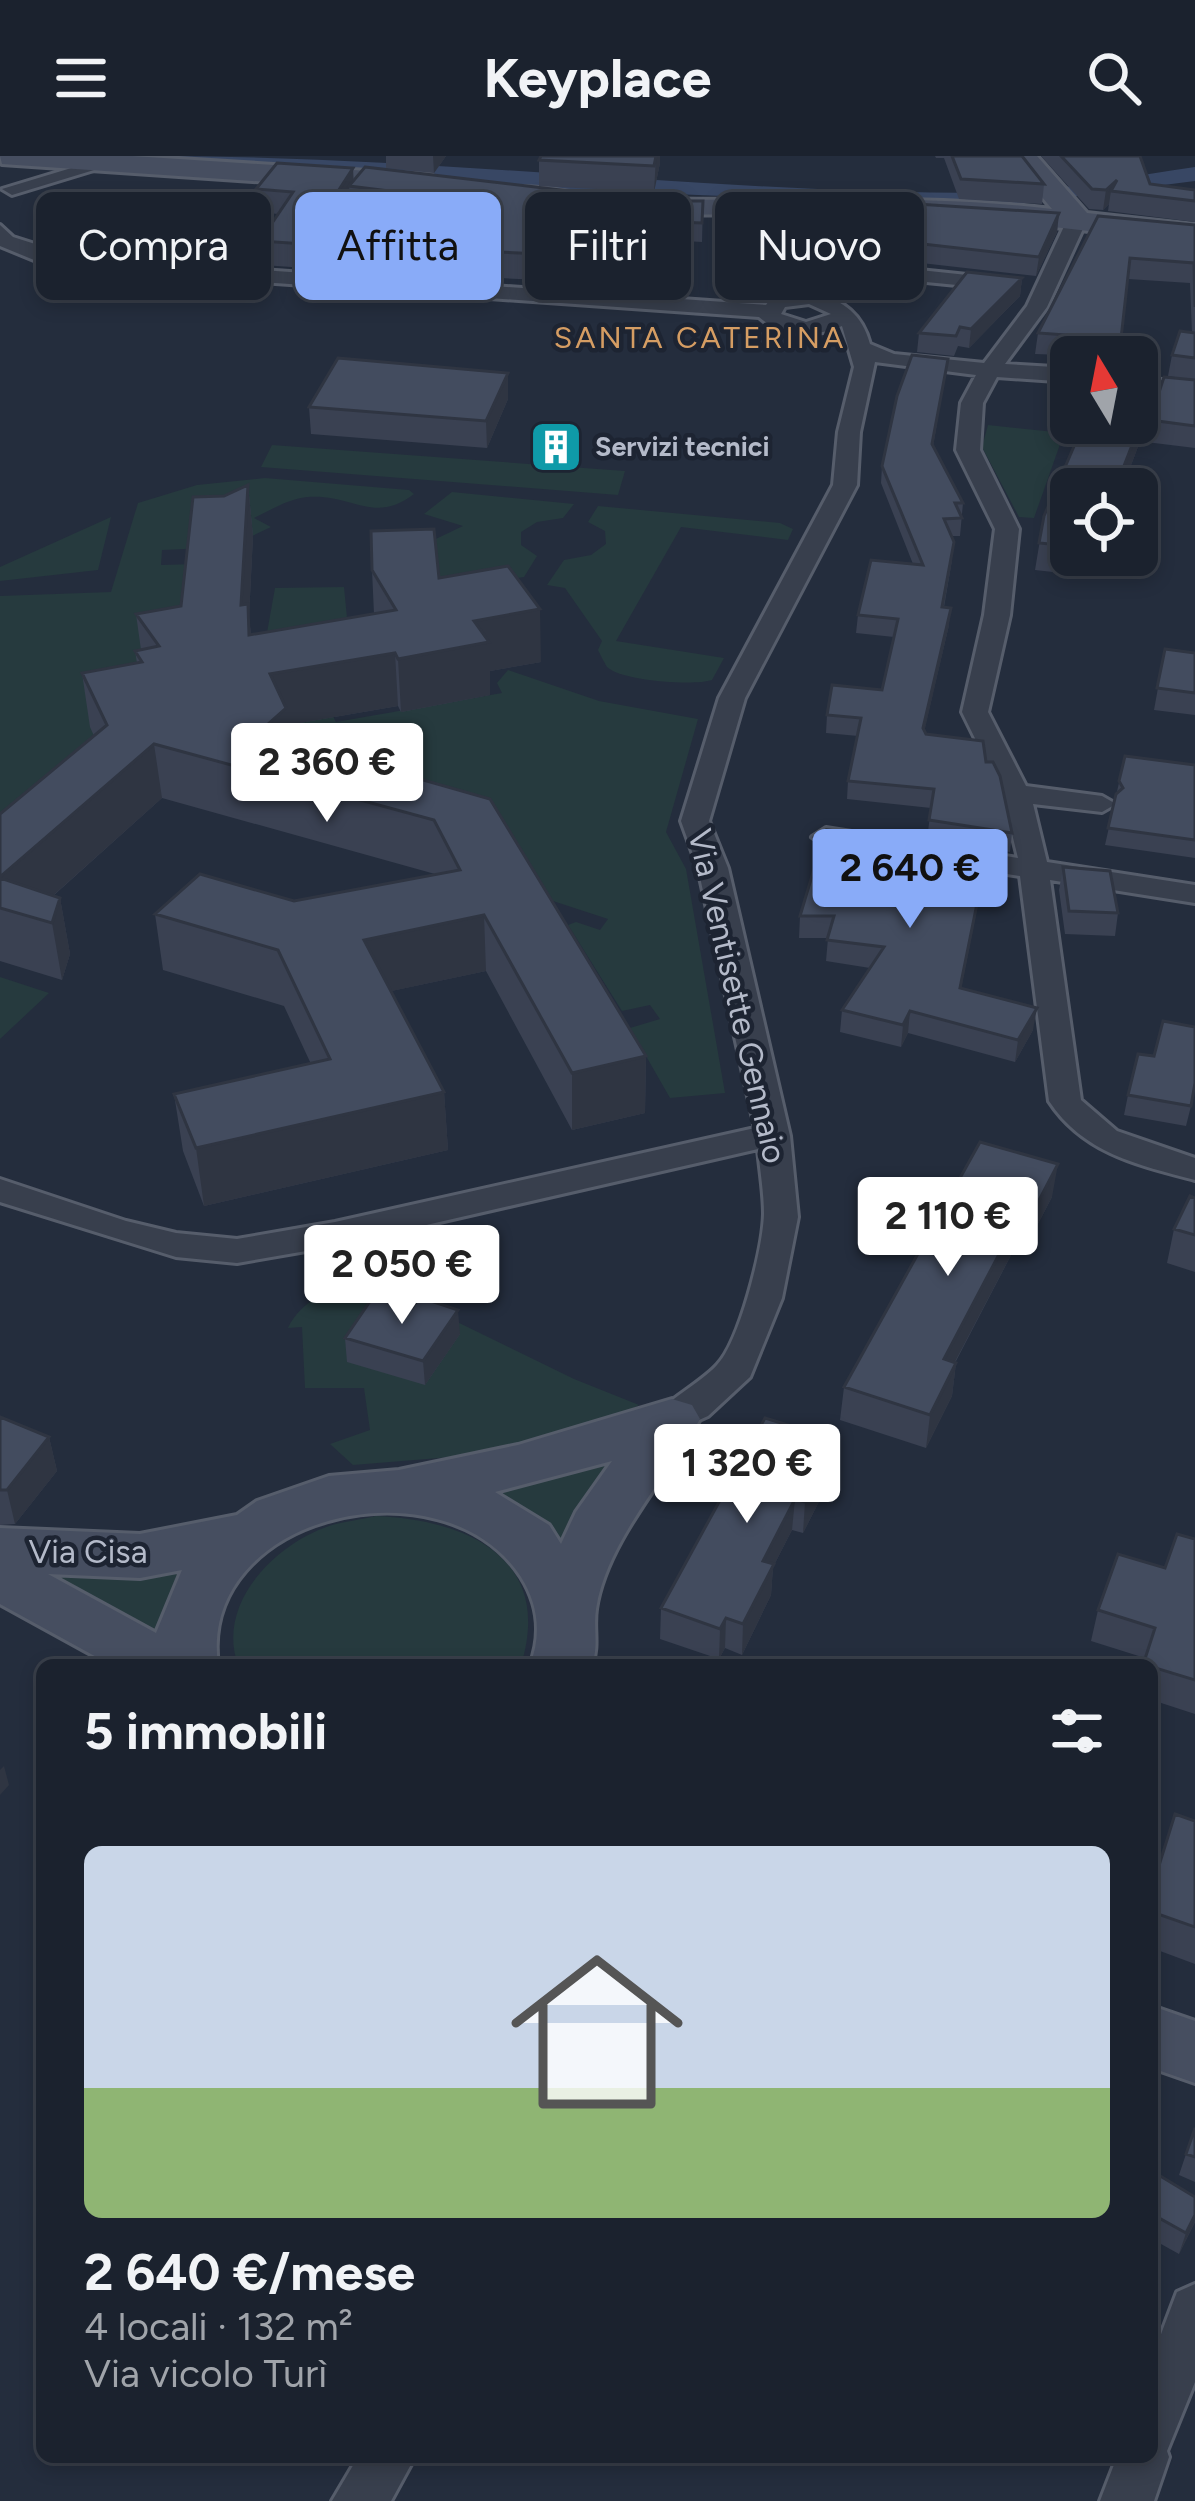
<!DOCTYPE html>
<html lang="it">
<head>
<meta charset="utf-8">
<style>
	:root { --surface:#1b222e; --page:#282f3a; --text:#f1f3f6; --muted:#a0a4aa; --line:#393f4a; --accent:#89abf8 }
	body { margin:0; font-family:Figtree,sans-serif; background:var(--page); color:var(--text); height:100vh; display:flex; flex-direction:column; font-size:45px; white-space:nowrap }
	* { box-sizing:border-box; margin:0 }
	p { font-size:39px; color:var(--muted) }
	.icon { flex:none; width:66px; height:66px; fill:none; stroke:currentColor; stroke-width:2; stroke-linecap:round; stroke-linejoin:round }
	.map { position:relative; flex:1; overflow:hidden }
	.drawer { position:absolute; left:36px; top:1503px; width:1122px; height:804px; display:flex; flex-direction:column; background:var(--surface); border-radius:18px; box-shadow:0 6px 18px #0003,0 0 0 3px var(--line) }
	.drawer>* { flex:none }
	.banner { position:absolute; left:36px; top:36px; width:1125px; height:108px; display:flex; gap:24px }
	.needle { width:78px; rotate:350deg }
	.buttons { position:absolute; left:1050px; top:180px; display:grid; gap:24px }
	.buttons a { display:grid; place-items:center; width:108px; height:108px; border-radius:18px; background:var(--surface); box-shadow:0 6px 18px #0003,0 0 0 3px var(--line); font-size:60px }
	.price { position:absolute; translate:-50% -102px; padding:0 27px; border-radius:12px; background:#fff; color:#222; font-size:39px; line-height:78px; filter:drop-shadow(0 3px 6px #0008) }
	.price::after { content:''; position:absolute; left:50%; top:72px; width:36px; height:27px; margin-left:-18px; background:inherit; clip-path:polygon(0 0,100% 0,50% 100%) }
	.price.active { background:var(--accent); color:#111 }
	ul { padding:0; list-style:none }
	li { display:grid; align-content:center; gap:24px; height:636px; padding:0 48px }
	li+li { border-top:3px solid var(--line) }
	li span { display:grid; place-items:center; height:372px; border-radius:18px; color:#555 }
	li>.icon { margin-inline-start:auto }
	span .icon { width:216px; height:216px; fill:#fffc; stroke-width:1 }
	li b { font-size:51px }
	h2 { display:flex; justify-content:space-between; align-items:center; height:144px; padding:0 48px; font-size:51px }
	.tag { padding:0 42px; border-radius:18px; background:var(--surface); box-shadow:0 6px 18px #0003,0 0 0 3px var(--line); font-size:42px; line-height:108px }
	.tag.active { background:var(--accent); color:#111 }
	header { display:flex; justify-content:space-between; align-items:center; height:156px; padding:0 48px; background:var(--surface); font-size:54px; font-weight:700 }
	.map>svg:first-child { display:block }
	.green { fill:#263a3e }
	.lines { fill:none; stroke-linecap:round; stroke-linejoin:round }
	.canal { fill:#384764; fill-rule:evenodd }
	.street-casing { stroke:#565d6b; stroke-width:6 }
	.secondary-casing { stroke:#565d6b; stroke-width:6 }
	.street { fill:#383f4d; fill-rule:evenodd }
	.secondary { fill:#464e60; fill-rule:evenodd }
	.wall { fill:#3a4152 }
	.shaded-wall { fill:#2f3542 }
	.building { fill:#434c5f; stroke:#2f3542; stroke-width:3 }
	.labels { text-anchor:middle; stroke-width:9; stroke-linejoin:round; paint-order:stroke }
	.far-poi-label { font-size:27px; font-weight:bold; fill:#b4bac9; stroke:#1d2432; text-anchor:start }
	.far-neighbourhood-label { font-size:30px; letter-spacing:3px; fill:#d59d63; stroke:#1d2432 }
	.street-label { font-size:33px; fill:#b4bac9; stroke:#1d2432 }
</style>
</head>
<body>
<header><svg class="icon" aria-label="menu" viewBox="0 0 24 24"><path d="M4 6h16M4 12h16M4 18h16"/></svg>Keyplace<svg class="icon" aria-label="search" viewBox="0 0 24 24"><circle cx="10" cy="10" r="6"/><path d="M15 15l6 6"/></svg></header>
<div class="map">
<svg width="1195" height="2345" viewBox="0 0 1195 2345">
	<rect width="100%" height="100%" fill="#242d3d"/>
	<!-- green -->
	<path class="green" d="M 988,269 L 1064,277 L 1034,362 L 1019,361 L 982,291 Z
		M 272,289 L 625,315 L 618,339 L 261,311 Z
		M 265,322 L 409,334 L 414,338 C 374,369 352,337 307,341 C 288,343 271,354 254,362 L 271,371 L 229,391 L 162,394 L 161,409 L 197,408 L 187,503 L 101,593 L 0,722 L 0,440 L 111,436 L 138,347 L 197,329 Z
		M 452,336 L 574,348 L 563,362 L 537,366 L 521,376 L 521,389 L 537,400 L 524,421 L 455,432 L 453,422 L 377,411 L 463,370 L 424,358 Z
		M 598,350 L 780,367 L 793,373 L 788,384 L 681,371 L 616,485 L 724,502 L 712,524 C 694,530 621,525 607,511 C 605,508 599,496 598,494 L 602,485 L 565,432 L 547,429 L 564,404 L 591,399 L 606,388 L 605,375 L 588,366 Z
		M 111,361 L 98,414 L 0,425 L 0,411 Z
		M 344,431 L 348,472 L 263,499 L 275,432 Z
		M 508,514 L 599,545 L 698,563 L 666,676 L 686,713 L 725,937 L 670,942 L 630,872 L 660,863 L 650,849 L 622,855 L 568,769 L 576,766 L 600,774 L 608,763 L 553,745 L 519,690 L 307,605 L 278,549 L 323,541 L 336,566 L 502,537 L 497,527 Z
		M 0,821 L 49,837 L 0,883 Z
		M 388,1092 L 365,1121 L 574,1223 L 639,1249 L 582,1279 L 514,1296 L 353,1309 L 330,1288 L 370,1274 L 364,1232 L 305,1232 L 302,1171 L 288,1172 C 304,1137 349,1132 361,1098 Z
		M 645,1284 L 565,1393 C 543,1359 517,1346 482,1330 Z
		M 376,1360 C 467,1364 554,1402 521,1509 L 238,1509 C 216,1448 274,1389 329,1370 C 344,1365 361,1364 376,1360 Z
		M 201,1394 L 170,1502 L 0,1403 Z"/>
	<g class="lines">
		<!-- canal -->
		<path class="canal" d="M 156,0 C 433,0 709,37 986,37 C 1055,37 1127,20 1195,11 L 1195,25 L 991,51 L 553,33 L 167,7 Z"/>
		<!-- street casing -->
		<g class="street-casing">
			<path id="street" d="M 101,3 L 117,7 L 12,39 L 2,33 Z
				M 1077,58 L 1087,64 L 1047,151 L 1005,208 L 1071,212 L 1071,226 L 997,221 L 983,247 L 980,294 L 1019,373 L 1010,459 L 988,556 L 1026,630 L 1102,640 L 1116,648 L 1102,656 L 1033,648 L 1047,706 L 1195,729 L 1195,747 L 1050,724 L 1081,944 L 1117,975 L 1195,1002 L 1195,1024 C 1138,1009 1083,997 1049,945 L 1020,720 L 826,690 L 812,681 L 826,672 L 1018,702 L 1002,637 L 962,556 L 984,459 L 995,373 L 956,294 L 961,247 L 976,219 L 875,206 L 860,276 L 857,329 L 745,542 L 709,665 L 728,712 L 790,980 L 798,1061 L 782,1142 L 750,1221 L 708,1260 L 672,1276 L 659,1273 L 653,1263 C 662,1247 701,1227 717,1209 C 740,1185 763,1092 764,1058 C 764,1037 760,1014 758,993 L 335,1090 L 237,1107 L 176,1101 L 0,1046 L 0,1023 L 126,1065 L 176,1077 L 237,1083 L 335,1066 L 755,972 L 698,712 L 681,665 L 719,542 L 833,329 L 838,276 L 854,211 L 842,170 C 814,182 782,181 759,161 L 76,113 L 34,104 L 0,90 L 0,69 L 13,81 L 76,101 L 766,149 L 771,142 L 799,137 L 803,66 L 813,60 L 823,66 L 824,104 L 1015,124 L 1018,128 L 1008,134 L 824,116 L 815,137 C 844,145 862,158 870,188 L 894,198 L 984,207 L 1027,150 L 1067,64 ZM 809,148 L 831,158 L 806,166 L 781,158 L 785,151 Z
				M 1137,221 L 1195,228 L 1195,242 L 1137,235 Z
				M 1195,2128 L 1195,2226 L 1167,2295 L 1169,2301 L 1154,2345 L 1100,2345 L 1117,2301 L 1152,2301 L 1152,2202 L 1177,2136 Z
				M 358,2301 L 415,2301 L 391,2345 L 332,2345 Z"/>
		</g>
		<!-- secondary casing -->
		<g class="secondary-casing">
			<path id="secondary" d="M 0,0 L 132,0 L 431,19 L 445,28 L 431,37 L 2,8 Z
				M 1008,0 L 1037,0 L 1087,57 L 1195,69 L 1195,87 L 1036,69 L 844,58 L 594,59 L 513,47 L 499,38 C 513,21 588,41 613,42 C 760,48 906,36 1052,53 Z
				M 672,1243 L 692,1249 L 700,1263 C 667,1321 606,1386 596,1453 C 593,1472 599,1489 592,1509 L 530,1509 C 542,1478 538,1448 521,1421 C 444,1302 197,1358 218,1509 L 111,1509 L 0,1448 L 0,1372 L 140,1378 L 237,1359 L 257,1345 L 329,1320 L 399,1314 L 518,1289 ZM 612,1305 L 576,1356 L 561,1388 L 549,1369 L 495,1336 ZM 182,1414 L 156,1477 L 48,1418 L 140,1422 Z
				M 1152,1850 L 1195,1865 L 1195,1927 L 1152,1912 Z"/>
		</g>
		<!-- street -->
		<use href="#street" class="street"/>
		<!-- secondary -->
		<use href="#secondary" class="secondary"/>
	</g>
	<!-- wall -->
	<path class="wall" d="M 386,0 L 446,0 L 434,17 L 386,12 Z
		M 541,0 L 660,0 L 660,7 L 654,36 L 539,30 L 539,4 Z
		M 935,0 L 1022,0 L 1044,28 L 1042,48 L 959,43 L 944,2 L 936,2 Z
		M 1041,0 L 1140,0 L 1150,28 L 1195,34 L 1195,66 L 1108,55 L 1109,48 L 1103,54 L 1089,53 Z
		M 354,25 L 586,37 L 586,63 L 563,125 L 479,121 L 478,95 L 486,73 L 351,55 L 350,42 L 306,112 L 262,109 L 260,85 L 278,58 L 258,56 L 256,33 Z
		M 703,45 L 702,86 L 650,83 L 650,65 Z
		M 1059,57 L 1057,76 L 1036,120 L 886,103 L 887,84 Z
		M 1098,60 L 1195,69 L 1195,292 L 1146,286 L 1150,264 L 1193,224 L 1168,220 L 1172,199 L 1192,177 L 1190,127 L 1128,123 L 1118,201 L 1035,198 L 1038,177 Z
		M 1022,122 L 1020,140 L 969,192 L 958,190 L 954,200 L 917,196 L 919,177 Z
		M 948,203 L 933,290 L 963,347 L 960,380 L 951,380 L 952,404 L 944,451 L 949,469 L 924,575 L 926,578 L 986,606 L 1012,677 L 1010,696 L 927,683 L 931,652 L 847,643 L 848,625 L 858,580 L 826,577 L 827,559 L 882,534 L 894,481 L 856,477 L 858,459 L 913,408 L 881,327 L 882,310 Z
		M 508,243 L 487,292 L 311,278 L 309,251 Z
		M 1137,260 L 1143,261 L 1139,288 L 1122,333 L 1071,333 L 1071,399 L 1083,399 L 1080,419 L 1035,414 L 1044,360 L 1084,267 L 1137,267 Z
		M 248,329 L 253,380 L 249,461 L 251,479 L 374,458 L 372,414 L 439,422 L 541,506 L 490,515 L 490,539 L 401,556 L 398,550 L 288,569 L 290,586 L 490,643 L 646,900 L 645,957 L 572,974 L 486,815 L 391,835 L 444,936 L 448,994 L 204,1050 L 183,995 L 174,938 L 311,908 L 284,850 L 163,814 L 155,758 L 294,745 L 435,718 L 162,642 L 53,740 L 60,742 L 70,798 L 62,824 L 0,805 L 0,658 L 94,580 L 90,571 L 82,517 L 137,507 L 135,495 L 141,494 L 136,458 L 181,450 L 224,340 Z
		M 1165,493 L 1195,497 L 1195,559 L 1154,554 Z
		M 1125,600 L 1195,609 L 1195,702 L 1105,689 Z
		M 923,696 L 987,698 L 961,832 L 1033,874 L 1015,906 L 908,877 L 901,891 L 840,876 L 842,854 L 870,812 L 826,805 L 828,782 L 799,782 L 800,760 Z
		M 1063,711 L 1118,757 L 1115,780 L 1065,778 L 1059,734 Z
		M 1128,939 L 1191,950 L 1186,970 L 1124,959 Z
		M 980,986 L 1052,1041 L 1030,1083 L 1021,1080 L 955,1207 L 956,1207 L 952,1240 L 926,1292 L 840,1264 L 844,1231 Z
		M 1195,1042 L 1195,1116 L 1167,1107 L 1174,1073 Z
		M 460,1178 L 425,1229 L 347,1206 L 345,1182 Z
		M 0,1261 L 49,1281 L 57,1315 L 15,1368 L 0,1369 Z
		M 817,1287 L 833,1293 L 830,1324 L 803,1377 L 792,1374 L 773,1411 L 771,1439 L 742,1499 L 725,1492 L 719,1503 L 660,1483 L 661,1452 Z
		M 1195,1383 L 1195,1558 L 1152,1544 L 1152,1509 L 1145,1502 L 1091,1485 L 1098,1454 L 1165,1412 Z
		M 1195,1665 L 1195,1808 L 1152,1792 L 1152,1732 Z
		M 1195,1971 L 1195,2026 L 1179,2019 Z
		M 1152,2015 L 1195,2066 L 1179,2098 L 1152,2083 Z"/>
	<!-- shaded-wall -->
	<path class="shaded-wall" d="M 433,0 L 446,0 L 434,17 Z
		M 656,0 L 660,0 L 660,7 L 654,36 Z
		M 353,12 L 354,31 L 349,30 L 350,42 L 306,112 L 304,88 Z
		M 1117,24 L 1111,35 L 1109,48 L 1103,54 L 1106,34 Z
		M 586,37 L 586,63 L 563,125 L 563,99 Z
		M 1059,57 L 1057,76 L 1036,120 L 1039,101 Z
		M 1022,122 L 1020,140 L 969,192 L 971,173 Z
		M 508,217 L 508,243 L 487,292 L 486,265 Z
		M 1143,261 L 1139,288 L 1122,333 L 1115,333 Z
		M 248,329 L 253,380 L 249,461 L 253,501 L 241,449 Z
		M 951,452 L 949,469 L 921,590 L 923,572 Z
		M 540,453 L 541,506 L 490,515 L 490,539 L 401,556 L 398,503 L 474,465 Z
		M 395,497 L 398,550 L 288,569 L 292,606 L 258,577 L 270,518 Z
		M 154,588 L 162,642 L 29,761 L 0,721 Z
		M 987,698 L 984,719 L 957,853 L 960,832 Z
		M 60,742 L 70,798 L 62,824 L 52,767 Z
		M 484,759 L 486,815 L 368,840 L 364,784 Z
		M 1037,852 L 1033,874 L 1015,906 L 1018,884 Z
		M 910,855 L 908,877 L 901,891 L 903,869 Z
		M 646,900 L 645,957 L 572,974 L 572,917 Z
		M 444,936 L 448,994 L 204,1050 L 196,992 Z
		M 1058,1008 L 1052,1041 L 1030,1083 L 1036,1050 Z
		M 1026,1047 L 1021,1080 L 939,1236 L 944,1203 Z
		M 458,1154 L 460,1178 L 425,1229 L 423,1205 Z
		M 956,1207 L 952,1240 L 926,1292 L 930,1259 Z
		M 49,1281 L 57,1315 L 15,1368 L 7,1334 Z
		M 833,1293 L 830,1324 L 803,1377 L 805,1346 Z
		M 795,1343 L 792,1374 L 773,1411 L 771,1439 L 742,1499 L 743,1468 L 763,1405 Z
		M 726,1462 L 725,1492 L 719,1503 L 720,1473 Z
		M 4,1610 L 9,1629 L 0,1639 L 0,1614 Z
		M 1195,2059 L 1195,2066 L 1179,2098 L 1186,2077 Z"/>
	<!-- building -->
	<path class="building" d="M 541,0 L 656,0 L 654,10 L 539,4 Z
		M 952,0 L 1022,0 L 1044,28 L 961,23 Z
		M 1061,0 L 1140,0 L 1150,28 L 1195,34 L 1195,45 L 1111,35 L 1117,24 L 1106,34 L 1092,33 Z
		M 277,7 L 353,12 L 304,88 L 260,85 L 293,36 L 256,33 Z
		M 365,11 L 586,37 L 563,99 L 478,95 L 494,48 L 349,30 Z
		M 655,45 L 703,45 L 702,67 L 650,65 Z
		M 901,47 L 1059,57 L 1039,101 L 887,84 Z
		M 1098,60 L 1195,69 L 1195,151 L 1194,107 L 1130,102 L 1121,183 L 1038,177 Z
		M 967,116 L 1022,122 L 971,173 L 960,171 L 956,180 L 919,177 Z
		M 1180,175 L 1195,177 L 1195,202 L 1172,199 Z
		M 912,199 L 948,203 L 932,288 L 963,347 L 955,347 L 962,362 L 944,363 L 954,386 L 942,451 L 951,452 L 923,572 L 926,578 L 983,585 L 986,606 L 993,606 L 1000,620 L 1012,677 L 929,664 L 934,633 L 848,625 L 861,562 L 827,559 L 832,529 L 882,534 L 898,463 L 858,459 L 871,404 L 923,409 L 882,310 L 897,240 Z
		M 338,202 L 508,217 L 486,265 L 309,251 Z
		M 1164,221 L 1195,224 L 1195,270 L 1150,264 Z
		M 1137,260 L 1143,261 L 1115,333 L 1071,333 L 1071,390 L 1039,387 L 1044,360 L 1084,267 L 1137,267 Z
		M 248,329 L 241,449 L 248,448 L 249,479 L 396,454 L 372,414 L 371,375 L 434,373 L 439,422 L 508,410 L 540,453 L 474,465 L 489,486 L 398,503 L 395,497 L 270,518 L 286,552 L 258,577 L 490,643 L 646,900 L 572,917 L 484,759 L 364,784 L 444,936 L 196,992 L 174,938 L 330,903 L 278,794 L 155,758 L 200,718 L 294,745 L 460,714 L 434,664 L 154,588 L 0,721 L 0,658 L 107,569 L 82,517 L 142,506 L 135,495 L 159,490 L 136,458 L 181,450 L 193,341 L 224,340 Z
		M 1165,493 L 1195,497 L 1195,537 L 1157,532 Z
		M 1125,600 L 1195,609 L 1195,684 L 1108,672 L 1116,638 L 1123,632 L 1119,625 Z
		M 823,683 L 923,696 L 924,688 L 987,698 L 960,832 L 1037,852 L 1018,884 L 910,855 L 903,869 L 842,854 L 884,791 L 827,784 L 834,760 L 800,760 Z
		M 1063,711 L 1110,715 L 1118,757 L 1069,755 Z
		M 0,722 L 60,742 L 52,767 L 0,752 Z
		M 1163,865 L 1195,871 L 1195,927 L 1191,950 L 1128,939 L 1138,898 L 1154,900 Z
		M 980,986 L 1058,1008 L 1036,1050 L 1026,1047 L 944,1203 L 956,1207 L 930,1259 L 844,1231 Z
		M 1190,1040 L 1195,1042 L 1195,1079 L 1174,1073 Z
		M 373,1141 L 412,1152 L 419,1141 L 458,1154 L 423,1205 L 345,1182 Z
		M 0,1261 L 49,1281 L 7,1334 L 0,1334 Z
		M 765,1262 L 817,1278 L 813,1286 L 833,1293 L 805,1346 L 795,1343 L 763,1405 L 774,1408 L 743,1468 L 726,1462 L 720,1473 L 661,1452 Z
		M 1177,1378 L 1195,1383 L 1195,1524 L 1152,1511 L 1152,1509 L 1143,1509 L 1155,1472 L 1098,1454 L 1118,1398 L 1165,1412 Z
		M 1175,1658 L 1195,1665 L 1195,1771 L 1152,1756 L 1152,1732 Z
		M 1195,1972 L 1195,2001 L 1186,1998 Z
		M 1152,2015 L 1195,2041 L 1195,2059 L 1186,2077 L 1152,2058 Z"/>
	<!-- icons -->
	<defs>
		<g id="building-square" transform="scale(2.7)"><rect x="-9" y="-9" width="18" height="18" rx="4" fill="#0f9aa8" stroke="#1d2432"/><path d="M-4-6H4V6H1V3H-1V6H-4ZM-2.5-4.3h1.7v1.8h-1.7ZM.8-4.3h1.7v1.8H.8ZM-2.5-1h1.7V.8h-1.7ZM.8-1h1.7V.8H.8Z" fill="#fff"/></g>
	</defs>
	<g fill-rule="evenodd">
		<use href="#building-square" x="556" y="291"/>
	</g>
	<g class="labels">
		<!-- far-poi labels -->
		<g class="far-poi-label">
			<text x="595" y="300">Servizi tecnici</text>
		</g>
		<!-- far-neighbourhood labels -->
		<g class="far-neighbourhood-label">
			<text x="700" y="192">SANTA CATERINA</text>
		</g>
		<!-- street labels -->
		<g class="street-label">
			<text transform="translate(738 840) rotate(77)" y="12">Via Ventisette Gennaio</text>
			<text x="88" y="1407">Via Cisa</text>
		</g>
	</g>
</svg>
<div class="buttons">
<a><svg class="needle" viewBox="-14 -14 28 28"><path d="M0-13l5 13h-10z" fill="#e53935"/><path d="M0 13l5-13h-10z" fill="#a0a4aa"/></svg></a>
<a><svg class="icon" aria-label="locate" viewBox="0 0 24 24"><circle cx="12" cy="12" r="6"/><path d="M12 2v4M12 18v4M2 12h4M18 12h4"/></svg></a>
</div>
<b class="price" style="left:327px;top:669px">2 360 €</b>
<b class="price active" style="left:910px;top:775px">2 640 €</b>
<b class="price" style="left:948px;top:1123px">2 110 €</b>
<b class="price" style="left:402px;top:1171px">2 050 €</b>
<b class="price" style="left:747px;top:1370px">1 320 €</b>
<div class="banner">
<a class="tag">Compra</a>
<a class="tag active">Affitta</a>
<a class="tag">Filtri</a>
<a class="tag">Nuovo</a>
</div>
<section class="drawer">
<h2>5 immobili<svg class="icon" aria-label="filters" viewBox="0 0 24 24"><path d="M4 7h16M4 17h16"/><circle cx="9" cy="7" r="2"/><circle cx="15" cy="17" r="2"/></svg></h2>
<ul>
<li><span style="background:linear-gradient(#c9d6e8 65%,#8fb573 0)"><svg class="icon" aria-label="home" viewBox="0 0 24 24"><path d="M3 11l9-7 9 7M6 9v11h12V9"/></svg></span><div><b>2 640 €/mese</b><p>4 locali · 132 m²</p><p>Via vicolo Turì</p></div></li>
</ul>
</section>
</div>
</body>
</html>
